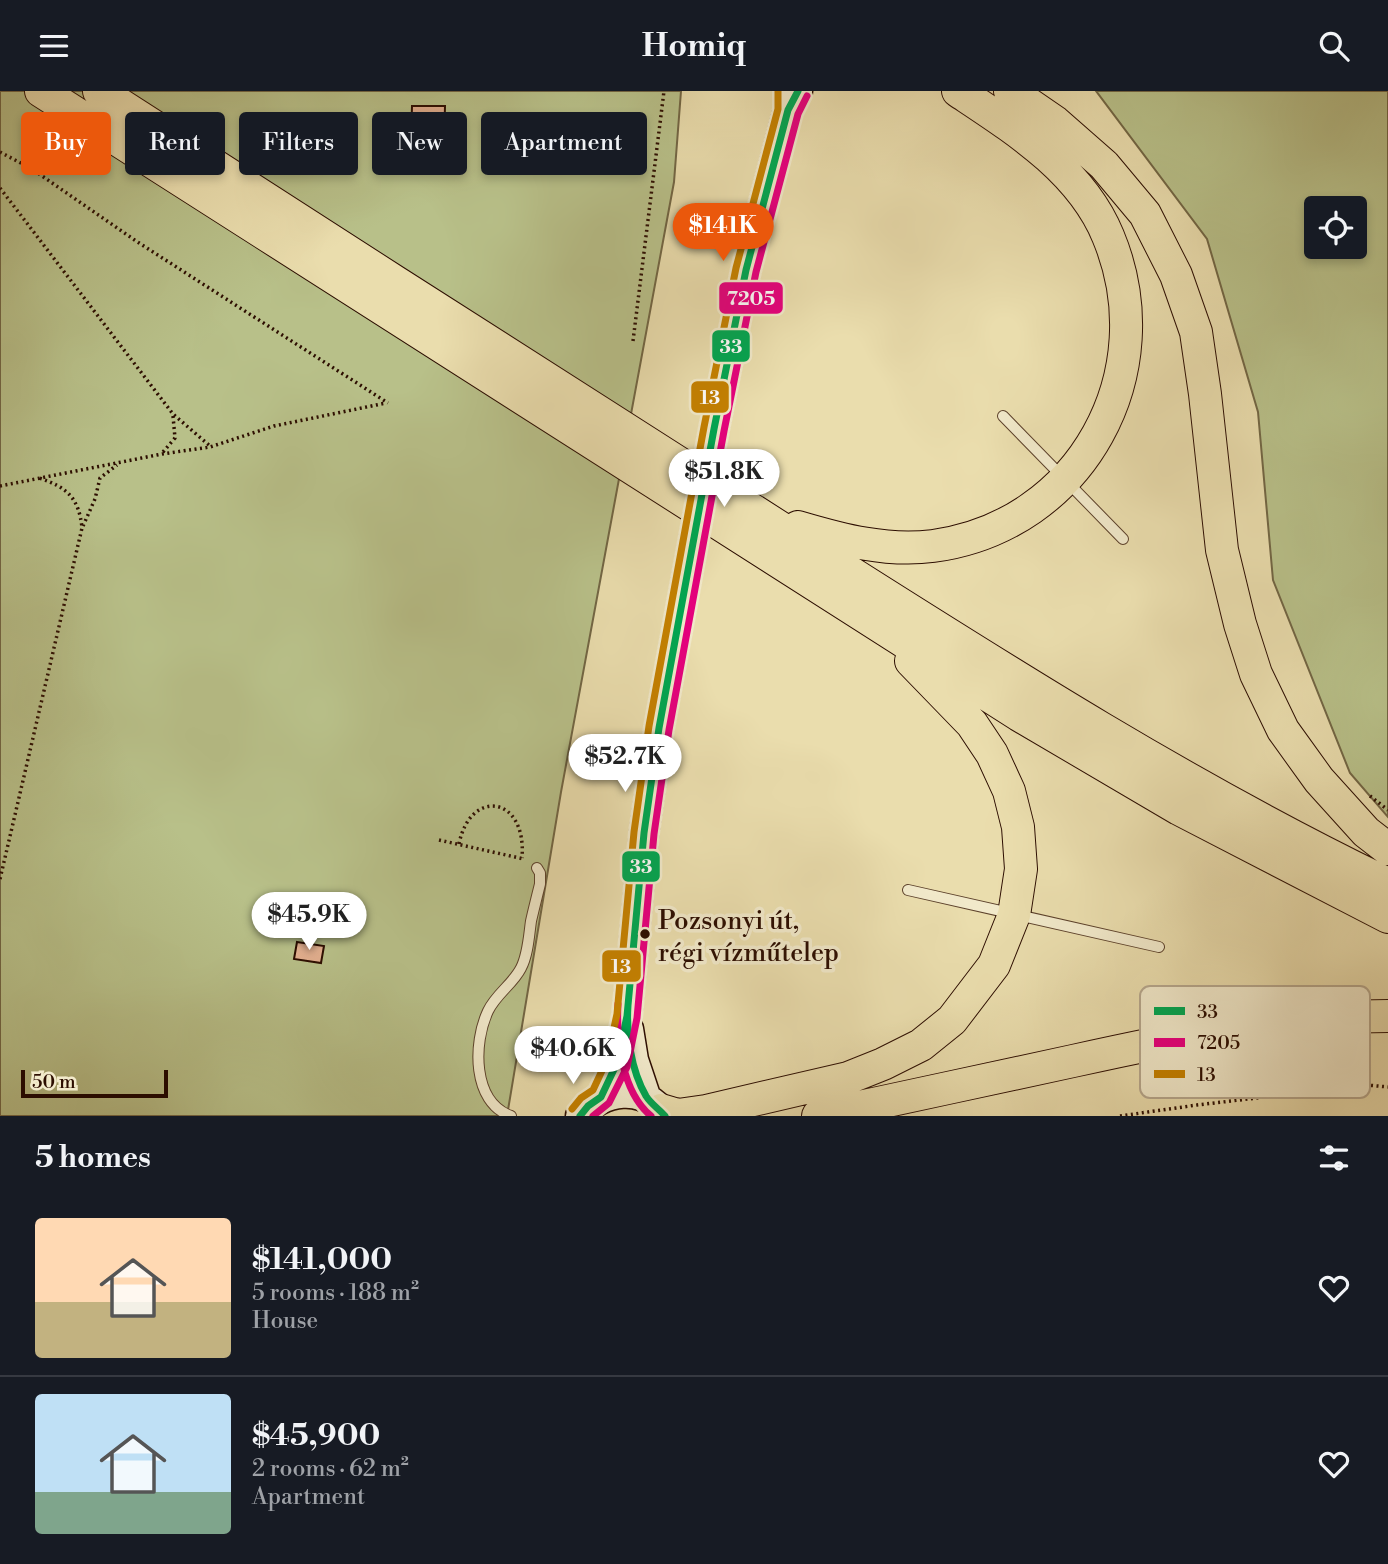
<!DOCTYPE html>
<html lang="en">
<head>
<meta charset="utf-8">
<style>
	:root { --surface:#171b24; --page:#242831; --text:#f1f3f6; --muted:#9ea1a6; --line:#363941; --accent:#ea580c }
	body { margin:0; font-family:"Libre Bodoni",serif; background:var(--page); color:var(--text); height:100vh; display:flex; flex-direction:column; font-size:26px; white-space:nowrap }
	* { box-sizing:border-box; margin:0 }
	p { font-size:23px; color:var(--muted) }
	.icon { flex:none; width:38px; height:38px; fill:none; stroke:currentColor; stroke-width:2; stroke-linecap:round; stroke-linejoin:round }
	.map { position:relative; height:1025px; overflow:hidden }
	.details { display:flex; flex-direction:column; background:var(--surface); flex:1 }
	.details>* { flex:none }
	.top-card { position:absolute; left:21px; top:21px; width:700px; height:63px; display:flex; gap:14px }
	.fabs { position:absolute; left:1304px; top:105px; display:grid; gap:14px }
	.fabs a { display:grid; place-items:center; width:63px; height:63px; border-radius:7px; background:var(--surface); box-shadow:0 4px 10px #0003; font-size:35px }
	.scale { position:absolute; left:21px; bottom:18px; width:147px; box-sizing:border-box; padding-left:7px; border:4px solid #2c0d00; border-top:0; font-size:19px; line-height:24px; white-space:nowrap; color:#2c0d00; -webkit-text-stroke:5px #f1e9ca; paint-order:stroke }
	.price { position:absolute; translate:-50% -60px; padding:0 16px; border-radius:24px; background:#fff; color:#222; font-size:23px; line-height:46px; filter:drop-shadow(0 2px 4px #0008) }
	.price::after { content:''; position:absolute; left:50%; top:42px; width:21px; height:16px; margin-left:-10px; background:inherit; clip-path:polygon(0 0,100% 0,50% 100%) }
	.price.on { background:var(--accent); color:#fff }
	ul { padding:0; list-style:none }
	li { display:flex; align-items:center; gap:21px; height:175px; padding:0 35px }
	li+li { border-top:2px solid var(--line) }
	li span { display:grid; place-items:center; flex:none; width:196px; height:140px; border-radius:7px; color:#555 }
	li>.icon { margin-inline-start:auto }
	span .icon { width:84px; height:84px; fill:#fffc; stroke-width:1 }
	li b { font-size:30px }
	h2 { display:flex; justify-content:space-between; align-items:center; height:84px; padding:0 35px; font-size:30px }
	.tag { padding:0 24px; border-radius:7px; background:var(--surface); box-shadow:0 4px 10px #0003; font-size:24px; line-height:63px }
	.tag.on { background:var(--accent); color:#fff }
	header { display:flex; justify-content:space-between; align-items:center; height:91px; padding:0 35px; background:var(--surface); font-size:32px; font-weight:700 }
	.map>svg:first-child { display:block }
	.green { fill:#b8c089; stroke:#726644; stroke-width:2; fill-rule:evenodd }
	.building { fill:#e3b090; stroke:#2c0d00; stroke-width:2 }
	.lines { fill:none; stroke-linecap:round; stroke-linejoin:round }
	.service-casing { stroke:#5c412b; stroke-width:12 }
	.secondary-casing { stroke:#2c0d00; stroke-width:31 }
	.trunk-casing { stroke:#2c0d00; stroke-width:34 }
	.path { stroke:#2c0d00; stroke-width:3.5; stroke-dasharray:2 3.5; stroke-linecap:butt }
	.service { stroke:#f1e9ca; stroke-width:10 }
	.secondary { stroke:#f1e9ca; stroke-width:28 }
	.trunk { stroke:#eaddad; stroke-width:32 }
	.secondary-bridge-casing { stroke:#2c0d00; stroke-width:31; stroke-linecap:butt }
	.secondary-bridge { stroke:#f1e9ca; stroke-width:28 }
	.bus-1-casing { stroke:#f1e9ca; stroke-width:12 }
	.bus-2-casing { stroke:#f1e9ca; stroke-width:12 }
	.bus-3-casing { stroke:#f1e9ca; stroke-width:12 }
	.bus-1 { stroke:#00a651; stroke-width:7 }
	.bus-2 { stroke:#e5007d; stroke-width:7 }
	.bus-3 { stroke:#c48000; stroke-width:7 }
	.bus-dot { fill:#2c0d00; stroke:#f1e9ca; stroke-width:2.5 }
	.labels { text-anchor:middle; stroke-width:7; stroke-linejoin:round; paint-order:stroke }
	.bus-label { font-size:26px; fill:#2c0d00; stroke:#f1e9ca; text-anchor:start }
	.key { fill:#f1e9ca; stroke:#b6a78d; stroke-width:2 }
	.key-label { font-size:19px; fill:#2c0d00 }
	.line-badge { stroke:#f1e9ca; stroke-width:2.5 }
	.badge-label { font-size:19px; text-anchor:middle; font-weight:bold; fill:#fff }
</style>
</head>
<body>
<header><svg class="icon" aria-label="menu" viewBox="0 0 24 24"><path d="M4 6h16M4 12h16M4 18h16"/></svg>Homiq<svg class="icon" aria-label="search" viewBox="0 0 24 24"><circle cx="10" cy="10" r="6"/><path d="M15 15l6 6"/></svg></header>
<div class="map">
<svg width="1388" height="1025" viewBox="0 0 1388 1025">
	<rect width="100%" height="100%" fill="#eaddad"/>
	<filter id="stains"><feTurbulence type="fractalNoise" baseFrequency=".00286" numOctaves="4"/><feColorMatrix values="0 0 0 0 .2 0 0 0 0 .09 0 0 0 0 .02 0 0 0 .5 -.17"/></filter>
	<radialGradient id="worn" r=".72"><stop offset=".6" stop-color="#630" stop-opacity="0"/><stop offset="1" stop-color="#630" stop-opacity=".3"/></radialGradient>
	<!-- green -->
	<path class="green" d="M 0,0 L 681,0 L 674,91 L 561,701 L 507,1025 L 0,1025 Z
		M 1096,0 L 1388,0 L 1388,726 L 1350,682 L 1273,489 L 1258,321 L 1207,148 ZM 1354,117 L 1354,156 L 1316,156 L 1316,117 Z"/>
	<!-- building -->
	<path class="building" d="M 412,15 L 445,15 L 444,53 L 411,52 Z
		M 297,851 L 324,855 L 321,872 L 294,868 Z"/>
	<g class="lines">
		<!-- service casing -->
		<g class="service-casing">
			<path id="service" d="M 1003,325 L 1123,448
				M 908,799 L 1159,856
				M 511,1025 C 472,1011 473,952 488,920 C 496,903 513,893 521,877 C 528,864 529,844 531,830 C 534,817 537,805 540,793 L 540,782 L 537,777"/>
		</g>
		<!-- secondary casing -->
		<g class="secondary-casing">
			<path id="secondary" d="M 714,338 L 746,179 L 788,19 L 798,0
				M 629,938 L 634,969 L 647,1008
				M 601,1006 L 617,972 L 627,925 L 644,742 L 659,637 L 686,490
				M 580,1025 C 601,999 645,992 665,1025"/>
		</g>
		<!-- trunk casing -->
		<g class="trunk-casing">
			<path id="trunk" d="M 41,0 L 1019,624 L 1179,718 L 1388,826
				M 99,0 C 340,155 581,311 823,464 C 1007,581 1191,698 1388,793
				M 1010,0 L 1055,31 L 1104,74 L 1145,123 L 1176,184 L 1196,241 L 1205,303 L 1222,459 L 1240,533 L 1256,583 L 1283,639 L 1319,689 L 1366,741 L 1388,758
				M 798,436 C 842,449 887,461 933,455 C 1082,435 1165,281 1108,145 C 1081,79 1015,38 958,0
				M 661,1019 L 678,1024 L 706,1020 L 848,987 L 883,973 L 921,954 L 952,929 L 994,874 L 1014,824 L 1021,778 L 1018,736 L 1009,700 L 992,663 L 972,633 L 911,570
				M 818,1025 C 903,1007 988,988 1073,970 C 1177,947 1281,925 1388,925"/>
		</g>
		<!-- path -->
		<path class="path" d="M 0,61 L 32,78 L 136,150 L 388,312
			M 0,97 L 173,323 L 210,355
			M 633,250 L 664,0
			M 163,361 L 175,347 L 173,325
			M 0,395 L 162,363 L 210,356 L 274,335 L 386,312
			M 83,435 L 95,408 L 100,387 L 117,374
			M 1370,705 L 1388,719
			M 439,749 L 524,768
			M 459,753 C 470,697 527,704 522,767
			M 0,788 L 82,437 C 79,407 67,396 39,387
			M 1120,1025 L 1197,1014 L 1367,994 L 1388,996"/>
		<!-- service -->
		<use href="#service" class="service"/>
		<!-- secondary -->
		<use href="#secondary" class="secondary"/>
		<!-- trunk -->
		<use href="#trunk" class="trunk"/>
		<!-- secondary-bridge casing -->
		<g class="secondary-bridge-casing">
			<path id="secondary-bridge" d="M 686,490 L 714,338"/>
		</g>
		<!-- secondary-bridge -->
		<use href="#secondary-bridge" class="secondary-bridge"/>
		<!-- bus-1 casing -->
		<g class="bus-1-casing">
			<path id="bus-1" d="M 628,914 C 626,944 631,979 646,1005 C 651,1013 659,1018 665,1025
				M 580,1025 L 588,1015 L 601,1006 L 617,972 L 627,925 L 644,742 L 659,637 L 714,338 L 746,179 L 788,19 L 798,0"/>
		</g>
		<!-- bus-2 casing -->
		<g class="bus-2-casing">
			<path id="bus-2" d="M 618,913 C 616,949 622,1001 651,1025
				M 593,1025 L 609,1012 L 627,976 L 637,927 L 654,743 L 669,639 L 724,340 L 756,181 L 798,23 L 807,5"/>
		</g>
		<!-- bus-3 casing -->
		<g class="bus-3-casing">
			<path id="bus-3" d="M 572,1018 L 581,1007 L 593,999 L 607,969 L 617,923 L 634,741 L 649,635 L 704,336 L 736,177 L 778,18 L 778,0"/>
		</g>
		<!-- bus-1 -->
		<use href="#bus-1" class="bus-1"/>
		<!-- bus-2 -->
		<use href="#bus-2" class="bus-2"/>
		<!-- bus-3 -->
		<use href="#bus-3" class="bus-3"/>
	</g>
	<!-- markers -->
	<circle class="bus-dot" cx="645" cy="843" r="6"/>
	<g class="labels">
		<!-- bus labels -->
		<g class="bus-label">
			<text x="658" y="838">Pozsonyi út,<tspan x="658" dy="32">régi vízműtelep</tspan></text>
		</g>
	</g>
	<!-- legend -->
	<rect x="1140" y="895" width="230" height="112" rx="10" class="key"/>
	<rect x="1154" y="916" width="31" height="8" fill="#00a651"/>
	<rect x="1154" y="947" width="31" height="9" fill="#e5007d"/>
	<rect x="1154" y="979" width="31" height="8" fill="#c48000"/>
	<g class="key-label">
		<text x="1197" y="927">33</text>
		<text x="1197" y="958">7205</text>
		<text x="1197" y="990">13</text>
	</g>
	<g class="line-badge">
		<rect x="718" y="190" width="66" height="34" rx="7" fill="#e5007d"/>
		<rect x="711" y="238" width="40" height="34" rx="7" fill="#00a651"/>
		<rect x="690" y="289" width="40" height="34" rx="7" fill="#c48000"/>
		<rect x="621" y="759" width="40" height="33" rx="7" fill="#00a651"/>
		<rect x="601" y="858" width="41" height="34" rx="7" fill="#c48000"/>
	</g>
	<g class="badge-label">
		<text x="751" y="214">7205</text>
		<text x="731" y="262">33</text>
		<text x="710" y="313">13</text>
		<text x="641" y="782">33</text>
		<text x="621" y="882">13</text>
	</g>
	<rect width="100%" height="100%" filter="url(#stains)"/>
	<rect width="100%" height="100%" fill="url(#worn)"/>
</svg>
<div class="fabs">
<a><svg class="icon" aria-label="locate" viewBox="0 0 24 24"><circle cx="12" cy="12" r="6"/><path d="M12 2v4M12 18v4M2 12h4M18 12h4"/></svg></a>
</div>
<div class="scale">50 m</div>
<b class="price on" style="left:723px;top:172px">$141K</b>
<b class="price" style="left:724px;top:418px">$51.8K</b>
<b class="price" style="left:625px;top:703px">$52.7K</b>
<b class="price" style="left:309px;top:861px">$45.9K</b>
<b class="price" style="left:573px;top:995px">$40.6K</b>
<div class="top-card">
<a class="tag on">Buy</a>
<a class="tag">Rent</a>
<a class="tag">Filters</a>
<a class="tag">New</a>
<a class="tag">Apartment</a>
</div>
</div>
<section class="details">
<h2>5 homes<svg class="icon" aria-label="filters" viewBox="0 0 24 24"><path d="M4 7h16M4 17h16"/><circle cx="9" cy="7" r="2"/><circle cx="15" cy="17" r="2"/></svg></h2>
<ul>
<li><span style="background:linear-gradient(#ffd9b3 60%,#c2b280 0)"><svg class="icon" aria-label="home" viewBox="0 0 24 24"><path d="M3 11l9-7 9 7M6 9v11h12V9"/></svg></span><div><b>$141,000</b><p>5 rooms · 188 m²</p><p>House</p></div><svg class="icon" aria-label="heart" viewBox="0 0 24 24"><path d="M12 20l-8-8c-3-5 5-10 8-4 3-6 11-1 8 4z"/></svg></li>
<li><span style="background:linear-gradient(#bfe0f5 70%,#7fa58c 0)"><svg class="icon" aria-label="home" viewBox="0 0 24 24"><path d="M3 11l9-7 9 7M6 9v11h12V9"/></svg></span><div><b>$45,900</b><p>2 rooms · 62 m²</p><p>Apartment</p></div><svg class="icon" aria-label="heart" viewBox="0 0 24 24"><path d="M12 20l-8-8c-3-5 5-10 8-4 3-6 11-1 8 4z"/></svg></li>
</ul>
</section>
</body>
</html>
